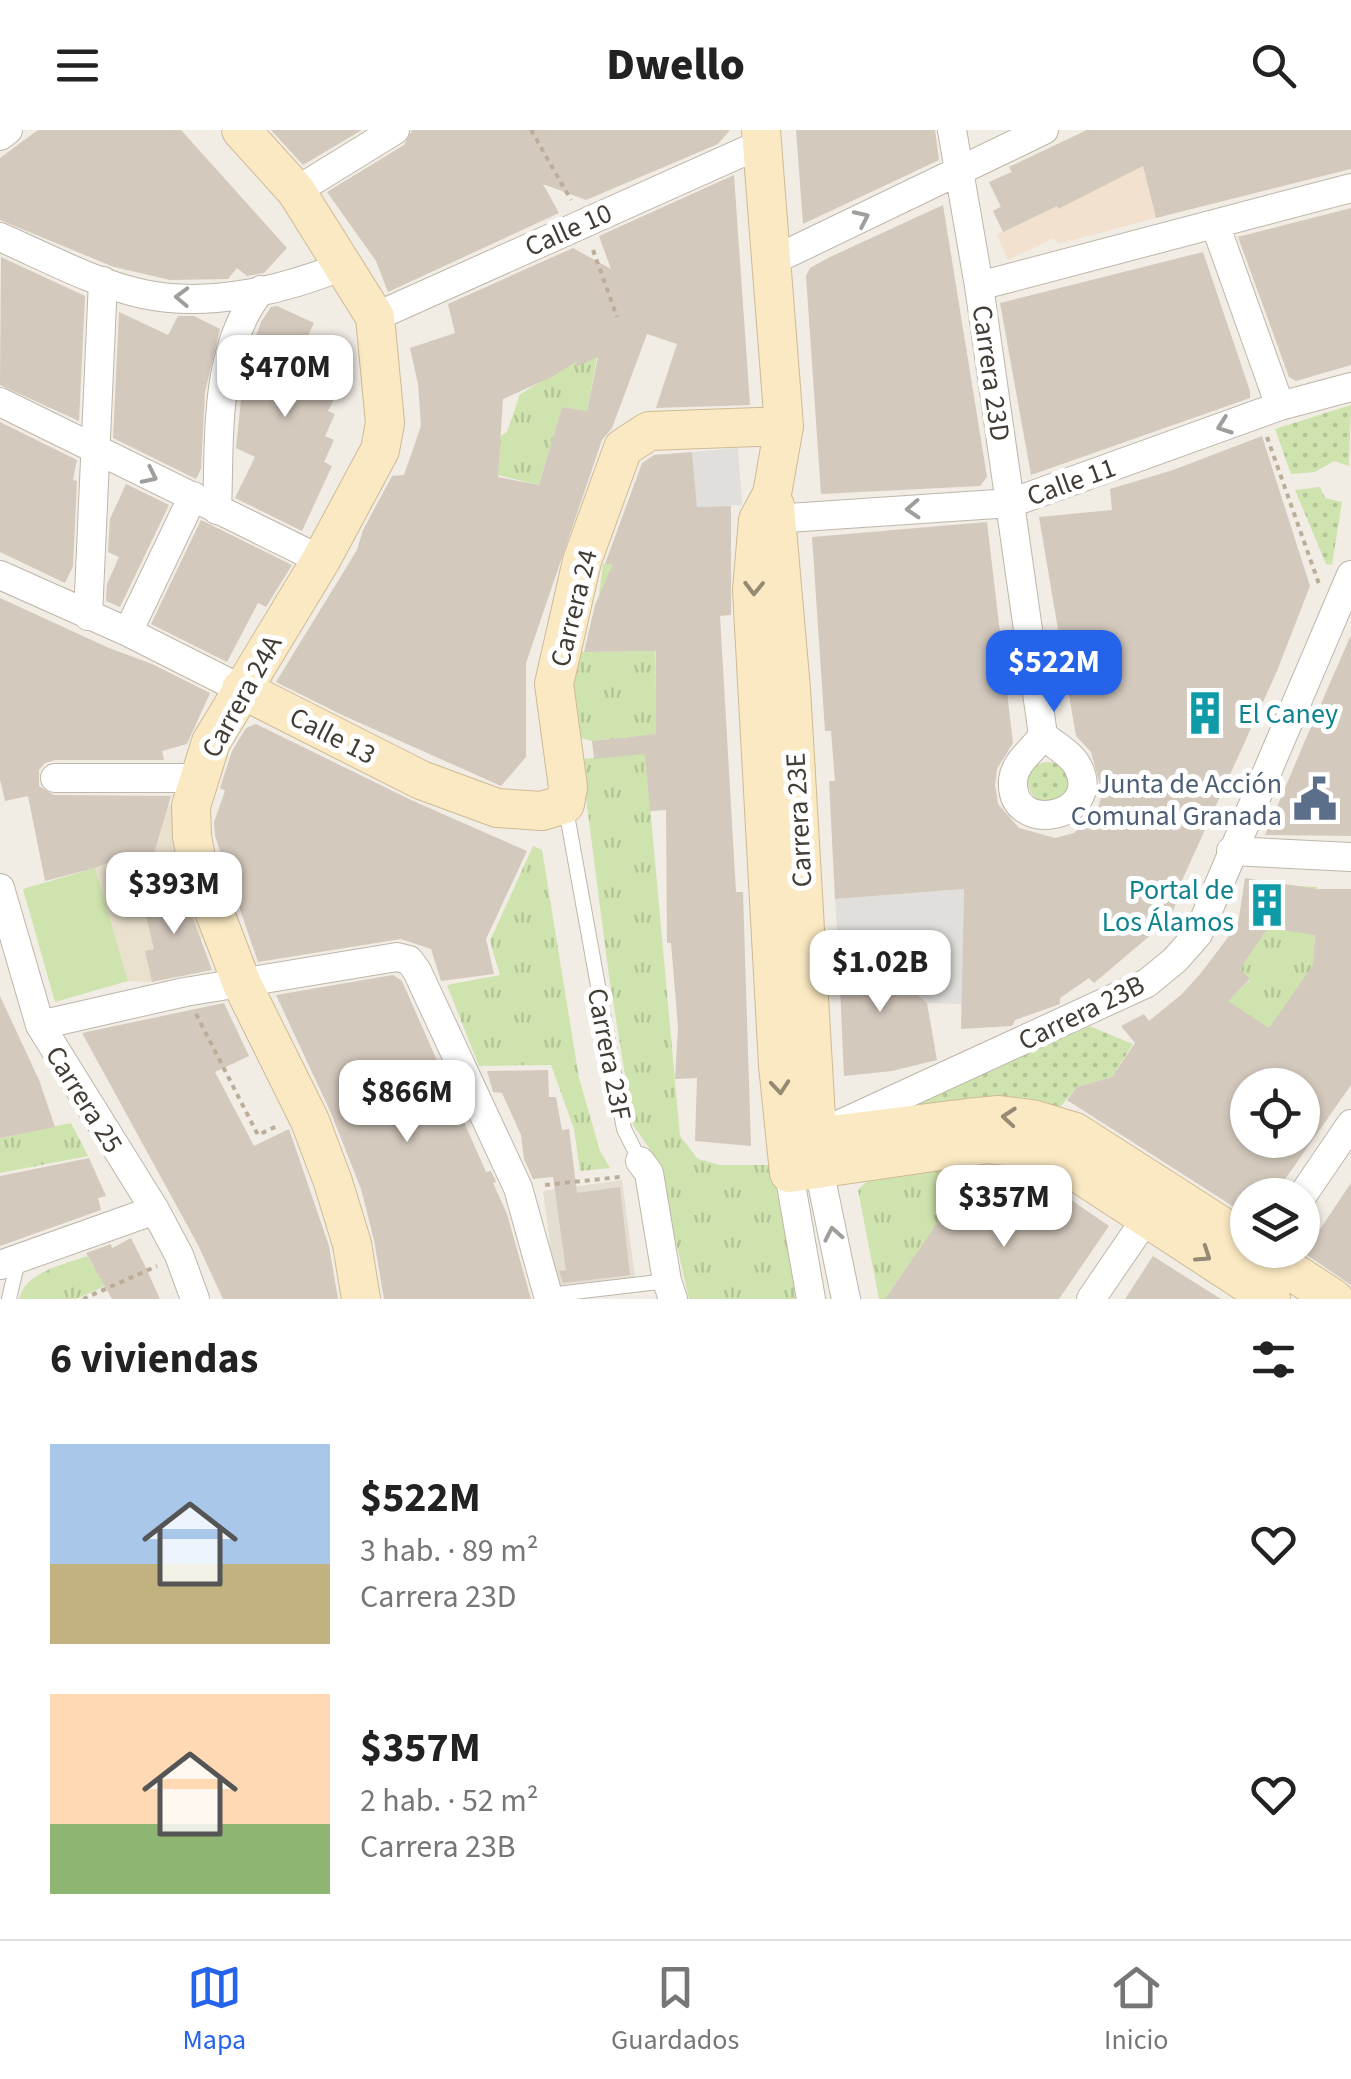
<!DOCTYPE html>
<html lang="es">
<head>
<meta charset="utf-8">
<style>
	:root { --surface:#fff; --page:#f2f2f2; --text:#222; --muted:#767676; --line:#e0e0e0; --accent:#2563eb }
	body { margin:0; font-family:"Source Sans 3",sans-serif; background:var(--page); color:var(--text); height:100vh; display:flex; flex-direction:column; font-size:38px; white-space:nowrap }
	* { box-sizing:border-box; margin:0 }
	p { font-size:32px; color:var(--muted) }
	.icon { flex:none; width:55px; height:55px; fill:none; stroke:currentColor; stroke-width:2; stroke-linecap:round; stroke-linejoin:round }
	.map { position:relative; height:1169px; overflow:hidden }
	.panel { display:flex; flex-direction:column; background:var(--surface); flex:1 }
	.panel>* { flex:none }
	.tools { position:absolute; left:1230px; top:938px; display:grid; gap:20px }
	.tools a { display:grid; place-items:center; width:90px; height:90px; border-radius:50%; background:var(--surface); box-shadow:0 2px 8px #0004; font-size:50px }
	.price { position:absolute; translate:-50% -85px; padding:0 22px; border-radius:20px; background:#fff; color:#222; font-size:32px; line-height:65px; filter:drop-shadow(0 2px 5px #0008) }
	.price::after { content:''; position:absolute; left:50%; top:60px; width:30px; height:22px; margin-left:-15px; background:inherit; clip-path:polygon(0 0,100% 0,50% 100%) }
	.price.active { background:var(--accent); color:#fff }
	ul { padding:0; list-style:none }
	li { display:flex; align-items:center; gap:30px; height:250px; padding:0 50px }
	li span { display:grid; place-items:center; flex:none; width:280px; height:200px; border-radius:0px; color:#555 }
	li>.icon { margin-inline-start:auto }
	span .icon { width:120px; height:120px; fill:#fffc; stroke-width:1 }
	li b { font-size:42px }
	h2 { display:flex; justify-content:space-between; align-items:center; height:120px; padding:0 50px; font-size:42px }
	header { display:flex; justify-content:space-between; align-items:center; height:130px; padding:0 50px; background:var(--surface); font-size:45px; font-weight:800 }
	.menu { display:flex; justify-content:space-around; align-items:center; height:140px; border-top:2px solid var(--line); background:var(--surface); font-size:28px; color:var(--muted) }
	.menu a { display:grid; justify-items:center; gap:5px }
	.menu .active { color:var(--accent) }
	.map>svg:first-child { display:block }
	.residential { fill:#e4ddd2 }
	.commercial { fill:#f2e1cf }
	.education { fill:#e9e0ce }
	.grass { fill:url(#grass-tufts) }
	.park { fill:#cfe3ae }
	.garden { fill:url(#garden-dots) }
	.parking { fill:#e1dfdc }
	.building { fill:#d4c9bd; fill-rule:evenodd }
	.lines { fill:none; stroke-linecap:round; stroke-linejoin:round }
	.lane-casing { stroke:#beb6aa; stroke-width:16 }
	.street-casing { stroke:#beb6aa; stroke-width:30 }
	.secondary-casing { stroke:#cebb96; stroke-width:40 }
	.path { stroke:#bcad99; stroke-width:4; stroke-dasharray:5 5; stroke-linecap:butt }
	.lane { stroke:#fff; stroke-width:14 }
	.street { stroke:#fff; stroke-width:28 }
	.secondary { stroke:#fbe9c3; stroke-width:38 }
	.oneway { stroke:#a09e9a }
	.oneway2 { stroke:#958a74 }
	.labels { text-anchor:middle; stroke-width:10; stroke-linejoin:round; paint-order:stroke }
	.street-label { font-size:28px; fill:#423c34; stroke:#fff }
	.culture-label { font-size:28px; fill:#0d838f; stroke:#fff; text-anchor:start }
	.service-label { font-size:28px; fill:#4e5e75; stroke:#fff; text-anchor:end }
</style>
</head>
<body>
<header><svg class="icon" aria-label="menu" viewBox="0 0 24 24"><path d="M4 6h16M4 12h16M4 18h16"/></svg>Dwello<svg class="icon" aria-label="search" viewBox="0 0 24 24"><circle cx="10" cy="10" r="6"/><path d="M15 15l6 6"/></svg></header>
<div class="map">
<svg width="1351" height="1169" viewBox="0 0 1351 1169">
	<defs>
		<pattern id="grass-tufts" width="24" height="20" patternUnits="userSpaceOnUse" patternTransform="scale(2.5)"><rect width="24" height="20" fill="#cfe3ae"/><path d="M3 7l-1-3M5 7V3M7 7l1-3M15 17l-1-3M17 17v-4M19 17l1-3" fill="none" stroke="#b3c496"/></pattern>
		<pattern id="garden-dots" width="8" height="8" patternUnits="userSpaceOnUse" patternTransform="scale(2.5)"><rect width="8" height="8" fill="#cfe3ae"/><path d="M2 2h.1M6 6h.1" fill="none" stroke="#b3c496" stroke-width="1.8" stroke-linecap="round"/></pattern>
	</defs>
	<rect width="100%" height="100%" fill="#f1ece4"/>
	<!-- residential -->
	<path class="residential" d="M 622,1050 L 635,1147 L 556,1158 L 543,1061 Z"/>
	<!-- commercial -->
	<path class="commercial" d="M 1087,0 L 1137,11 L 1156,88 L 1058,114 L 1054,108 L 1008,130 L 997,105 L 1003,101 L 993,81 L 1000,76 L 989,52 L 1011,42 L 1009,37 Z"/>
	<!-- education -->
	<path class="education" d="M 174,674 L 204,808 L 146,821 L 152,852 L 128,851 L 95,738 L 120,727 L 122,686 Z"/>
	<!-- grass -->
	<path class="grass" d="M 583,206 L 633,221 L 597,228 L 587,281 L 562,277 L 539,355 L 476,340 L 474,323 L 507,302 L 520,264 L 567,237 Z
		M 665,433 L 655,487 L 657,642 L 647,643 L 680,1006 L 698,1029 L 720,1035 L 772,1035 L 798,1169 L 689,1169 L 661,1046 L 652,1022 L 633,995 L 609,846 L 581,629 L 641,624 L 639,606 L 592,611 L 578,607 L 573,559 L 580,522 L 647,521 L 648,465 L 599,465 L 603,434 Z
		M 533,716 L 542,720 L 579,948 L 600,1021 L 610,1038 L 580,1041 L 574,999 L 551,935 L 479,936 L 447,855 L 500,845 L 490,811 Z
		M 1296,756 L 1317,757 L 1314,822 L 1322,823 L 1269,899 L 1211,886 L 1250,850 L 1240,839 L 1268,798 L 1289,801 Z
		M 71,993 L 88,1026 L 0,1043 L 0,1008 Z
		M 967,1032 L 977,1036 L 889,1163 L 891,1169 L 879,1169 L 858,1060 L 883,1036 Z
		M 87,1126 L 105,1156 L 76,1169 L 19,1169 C 25,1142 63,1135 87,1126 Z"/>
	<!-- park -->
	<path class="park" d="M 95,738 L 128,851 L 55,872 L 23,759 Z"/>
	<!-- garden -->
	<path class="garden" d="M 1351,275 L 1349,336 L 1334,331 L 1315,342 L 1291,344 L 1275,299 Z
		M 1320,357 L 1325,368 L 1342,372 L 1332,435 L 1326,434 L 1295,360 Z
		M1028 652a20 20 0 1 1 40 0a20 20 0 1 1-40 0Z
		M 1089,896 L 1133,914 L 1112,947 L 1077,957 L 1060,977 L 1023,967 L 898,980 Z"/>
	<!-- parking -->
	<path class="parking" d="M 738,318 L 742,375 L 697,377 L 692,322 Z
		M 964,759 L 962,874 L 927,873 L 883,835 L 873,815 L 838,814 L 835,769 Z"/>
	<!-- building -->
	<path class="building" d="M 38,0 L 181,0 L 287,118 L 264,143 L 247,146 L 237,138 L 228,149 L 170,150 L 114,137 L 0,90 L 0,28 Z
		M 271,0 L 362,0 L 303,35 Z
		M 412,0 L 730,0 L 718,14 L 586,70 L 543,54 L 559,83 L 388,162 L 376,131 L 327,62 L 404,15 Z
		M 796,0 L 935,0 L 939,30 L 803,94 Z
		M 1087,0 L 1351,0 L 1351,39 L 1156,88 L 1143,36 L 1058,79 L 1057,76 L 1003,102 L 993,81 L 1001,77 L 989,52 L 1012,42 L 1009,37 Z
		M 734,45 L 750,275 L 656,278 L 677,214 L 647,204 L 612,298 L 602,310 L 526,533 L 526,627 L 501,656 L 340,584 L 276,552 L 357,420 L 363,400 L 392,346 L 404,345 L 421,296 L 418,254 L 410,218 L 455,203 L 448,174 L 573,118 L 611,139 L 599,106 ZM 598,227 L 587,281 L 562,277 L 539,355 L 498,347 L 503,269 L 552,247 L 577,231 L 575,237 Z
		M 943,75 L 987,347 L 980,356 L 821,364 L 806,146 L 810,138 L 830,127 Z
		M 1351,78 L 1351,235 L 1296,251 L 1289,247 L 1238,107 Z
		M 1203,122 L 1250,261 L 1250,268 L 1031,345 L 1000,173 Z
		M 1,127 L 85,166 L 79,291 L 0,255 Z
		M 277,176 L 314,193 L 303,216 L 326,227 L 316,248 L 339,259 L 328,281 L 335,284 L 325,306 L 334,310 L 324,332 L 332,336 L 302,401 L 235,368 L 255,327 L 236,318 L 244,240 L 261,192 L 271,177 Z
		M 119,182 L 168,205 L 178,186 L 194,186 L 220,199 L 205,262 L 201,339 L 196,349 L 113,308 Z
		M 0,292 L 77,330 L 73,350 L 77,351 L 73,436 L 65,453 L 0,422 Z
		M 1262,306 L 1310,456 L 1277,541 L 1174,768 L 1177,770 L 1171,787 L 1162,801 L 1159,798 L 1094,853 L 1089,848 L 1060,868 L 1060,874 L 1015,890 L 1012,896 L 961,899 L 964,759 L 835,769 L 829,651 L 835,651 L 831,601 L 825,601 L 812,407 L 987,392 L 1013,613 L 997,639 L 995,655 L 998,674 L 1019,698 L 1055,708 L 1074,703 L 1086,692 L 1098,679 L 1102,662 L 1091,622 L 1076,606 L 1039,387 L 1112,380 L 1110,359 L 1173,340 Z
		M 692,322 L 697,377 L 731,376 L 731,485 L 720,486 L 736,762 L 743,762 L 751,1016 L 695,1011 L 697,948 L 675,949 L 678,897 L 671,813 L 667,813 L 666,680 L 650,681 L 645,624 L 594,629 L 592,611 L 656,604 L 656,521 L 584,522 L 595,475 L 613,434 L 605,434 L 642,333 L 654,325 Z
		M 126,354 L 169,375 L 120,477 L 106,471 L 107,454 L 119,427 L 108,422 L 110,389 Z
		M 201,390 L 292,435 L 266,477 L 258,473 L 227,532 L 151,494 Z
		M 0,468 L 109,518 L 152,534 L 210,563 L 187,614 L 162,621 L 164,630 L 55,630 L 45,633 L 39,640 L 39,656 L 54,665 L 171,666 L 141,767 L 131,723 L 95,738 L 45,751 L 28,666 L 5,671 L 0,650 Z
		M 1351,505 L 1351,706 L 1265,705 L 1313,592 Z
		M 256,594 L 411,670 L 527,721 L 486,809 L 494,844 L 441,851 L 431,819 L 401,809 L 258,832 L 215,706 L 214,692 L 225,661 L 220,658 L 232,621 L 246,598 Z
		M 175,740 L 212,840 L 152,852 L 145,821 L 154,819 L 142,770 L 158,776 Z
		M 1245,748 L 1317,759 L 1351,759 L 1351,955 L 1274,1065 L 1248,1065 L 1248,1086 L 1067,970 L 1077,957 L 1112,947 L 1135,913 L 1121,896 L 1144,884 L 1149,891 L 1182,864 L 1201,843 L 1238,794 ZM 1268,798 L 1315,805 L 1313,835 L 1269,898 L 1228,871 L 1250,849 L 1240,839 ZM 1248,955 L 1302,955 L 1302,1010 L 1248,1010 Z
		M 838,814 L 873,815 L 892,821 L 883,835 L 927,873 L 937,930 L 892,941 L 844,946 Z
		M 393,845 L 402,851 L 486,1042 L 491,1041 L 496,1052 L 493,1053 L 507,1084 L 531,1169 L 384,1169 L 374,1110 L 361,1059 L 331,983 L 276,865 Z
		M 0,866 L 39,950 L 55,997 L 0,1008 Z
		M 224,873 L 249,926 L 215,942 L 254,1016 L 289,999 L 329,1116 L 338,1169 L 223,1169 L 198,1115 L 82,903 Z
		M 548,940 L 549,967 L 556,967 L 562,1000 L 569,999 L 577,1063 L 620,1057 L 630,1145 L 563,1153 L 559,1141 L 566,1140 L 553,1047 L 533,1049 L 524,1029 L 521,1005 L 502,963 L 493,962 L 487,941 Z
		M 89,1028 L 106,1066 L 98,1068 L 101,1080 L 0,1116 L 0,1046 Z
		M 1351,1053 L 1351,1155 L 1304,1123 Z
		M 1036,1056 L 1047,1063 L 1051,1056 L 1109,1096 L 1059,1169 L 885,1169 L 953,1070 L 980,1089 L 1000,1060 L 1004,1064 L 1009,1057 L 1018,1064 L 1023,1057 L 1032,1063 Z
		M 131,1108 L 145,1136 L 160,1169 L 112,1169 L 86,1123 L 111,1114 L 112,1118 Z
		M 1153,1126 L 1181,1144 L 1221,1169 L 1125,1169 Z"/>
	<g class="lines">
		<!-- lane casing -->
		<g class="lane-casing">
			<path id="lane" d="M 565,674 L 624,999 L 640,1031
				M 549,1165 L 667,1151
				M 9,1169 L 18,1130"/>
		</g>
		<!-- street casing -->
		<g class="street-casing">
			<path id="street" d="M 952,0 L 979,156 L 1043,605 C 1054,615 1072,624 1078,637 C 1104,688 1009,707 1013,650 C 1015,631 1034,620 1043,605
				M 0,6 L 8,0
				M 296,61 L 395,0
				M 1215,94 L 1280,276
				M 0,107 C 46,127 93,153 143,164 C 209,178 285,160 345,135
				M 774,130 L 1044,0
				M 979,156 L 1351,58
				M 375,187 L 763,13
				M 0,272 L 321,430
				M 217,380 C 220,308 213,219 261,160
				M 759,390 L 1011,373 L 1280,276 L 1351,257
				M 0,445 L 128,502 L 241,559
				M 88,486 L 103,151
				M 128,502 L 193,366
				M 55,648 L 199,648
				M 1231,721 L 1351,727
				M 0,758 L 40,895 L 155,1080 L 179,1125 L 195,1169
				M 40,895 L 185,862 L 397,827 L 409,830 L 417,841 L 518,1058 L 549,1169
				M 834,997 L 1147,853 L 1175,830 L 1198,804 L 1351,445
				M 640,1031 L 649,1043 L 667,1151 L 673,1169
				M 819,1039 L 846,1169
				M 789,1043 L 811,1169
				M 1302,1066 L 1351,994
				M 0,1135 L 155,1080
				M 1091,1169 L 1156,1074"/>
		</g>
		<!-- secondary casing -->
		<g class="secondary-casing">
			<path id="secondary" d="M 241,0 L 296,61 L 375,187 L 385,293 L 380,320 L 321,430 L 211,612 L 191,676 L 192,706 L 198,739 L 242,854 L 310,991 L 333,1052 L 352,1114 L 361,1169
				M 761,0 L 784,296 L 772,364 L 758,390 L 752,460 L 778,935 L 789,1043 L 988,1014 L 1029,1019 L 1066,1035 L 1271,1169
				M 775,376 L 791,559 L 819,1039
				M 241,559 L 421,650 L 497,678 L 542,681 L 565,674 L 568,657 L 554,554 L 582,431 L 623,318 L 649,301 L 784,296
				M 791,1010 L 967,988 L 999,985 L 1032,989 L 1075,1002 L 1248,1113
				M 1259,1120 L 1334,1169"/>
		</g>
		<!-- path -->
		<path class="path" d="M 531,0 L 571,70
			M 593,120 L 617,187
			M 1267,307 L 1319,454
			M 196,884 L 258,1005 L 277,996
			M 545,1055 L 620,1047
			M 83,1169 L 157,1136"/>
		<!-- lane -->
		<use href="#lane" class="lane"/>
		<!-- street -->
		<use href="#street" class="street"/>
		<!-- secondary -->
		<use href="#secondary" class="secondary"/>
	</g>
	<!-- one-way arrows -->
	<defs><path id="oneway-chevron" d="M-2-3.5L2.5 0L-2 3.5" fill="none" stroke-width="1.6" stroke-linecap="round" stroke-linejoin="round" transform="scale(2.5)"/></defs>
	<g class="oneway">
		<use href="#oneway-chevron" transform="translate(862 88) rotate(-25)"/>
		<use href="#oneway-chevron" transform="translate(182 167) rotate(-178)"/>
		<use href="#oneway-chevron" transform="translate(1224 296) rotate(160)"/>
		<use href="#oneway-chevron" transform="translate(150 346) rotate(26)"/>
		<use href="#oneway-chevron" transform="translate(913 379) rotate(177)"/>
		<use href="#oneway-chevron" transform="translate(833 1104) rotate(-101)"/>
	</g>
	<g class="oneway2">
		<use href="#oneway-chevron" transform="translate(754 458) rotate(91)"/>
		<use href="#oneway-chevron" transform="translate(780 957) rotate(85)"/>
		<use href="#oneway-chevron" transform="translate(1009 987) rotate(-175)"/>
		<use href="#oneway-chevron" transform="translate(1204 1125) rotate(34)"/>
	</g>
	<!-- icons -->
	<defs>
		<g id="building-bare" transform="scale(3.45)"><path d="M-4-6H4V6H1V3H-1V6H-4ZM-2.5-4.3h1.7v1.8h-1.7ZM.8-4.3h1.7v1.8H.8ZM-2.5-1h1.7V.8h-1.7ZM.8-1h1.7V.8H.8Z" fill="#0f9aa8" stroke="#fff" stroke-width="2.5" paint-order="stroke"/></g>
		<g id="civic-bare" transform="scale(3.45)"><path d="M-.6-6.5H3V-4.5H.6V-3L4-1V1h2V6H-6V1h2V-1L-.6-3ZM-1.2 2.5V6h2.4V2.5Z" fill="#5c6f8a" stroke="#fff" stroke-width="2.5" paint-order="stroke"/></g>
	</defs>
	<g fill-rule="evenodd">
		<use href="#building-bare" x="1205" y="583"/>
		<use href="#civic-bare" x="1315" y="669"/>
		<use href="#building-bare" x="1267" y="775"/>
	</g>
	<g class="labels">
		<!-- street labels -->
		<g class="street-label">
			<text transform="translate(568 99) rotate(-24)" y="10">Calle 10</text>
			<text transform="translate(992 243) rotate(82)" y="10">Carrera 23D</text>
			<text transform="translate(1071 351) rotate(-20)" y="10">Calle 11</text>
			<text transform="translate(573 478) rotate(-76)" y="10">Carrera 24</text>
			<text transform="translate(241 566) rotate(-61)" y="10">Carrera 24A</text>
			<text transform="translate(333 605) rotate(27)" y="10">Calle 13</text>
			<text transform="translate(798 690) rotate(-93)" y="10">Carrera 23E</text>
			<text transform="translate(1081 882) rotate(-26)" y="10">Carrera 23B</text>
			<text transform="translate(610 924) rotate(79)" y="10">Carrera 23F</text>
			<text transform="translate(85 969) rotate(58)" y="10">Carrera 25</text>
		</g>
		<!-- culture labels -->
		<g class="culture-label">
			<text x="1238" y="593">El Caney</text>
			<text x="1234" y="769" text-anchor="end">Portal de<tspan x="1234" dy="32">Los Álamos</tspan></text>
		</g>
		<!-- service labels -->
		<g class="service-label">
			<text x="1282" y="663">Junta de Acción<tspan x="1282" dy="32">Comunal Granada</tspan></text>
		</g>
	</g>
</svg>
<div class="tools">
<a><svg class="icon" aria-label="locate" viewBox="0 0 24 24"><circle cx="12" cy="12" r="6"/><path d="M12 2v4M12 18v4M2 12h4M18 12h4"/></svg></a>
<a><svg class="icon" aria-label="layers" viewBox="0 0 24 24"><path d="M12 4l9 5-9 5-9-5zM3 14l9 5 9-5"/></svg></a>
</div>
<b class="price" style="left:285px;top:290px">$470M</b>
<b class="price active" style="left:1054px;top:585px">$522M</b>
<b class="price" style="left:174px;top:807px">$393M</b>
<b class="price" style="left:880px;top:885px">$1.02B</b>
<b class="price" style="left:407px;top:1015px">$866M</b>
<b class="price" style="left:1004px;top:1120px">$357M</b>
</div>
<section class="panel">
<h2>6 viviendas<svg class="icon" aria-label="filters" viewBox="0 0 24 24"><path d="M4 7h16M4 17h16"/><circle cx="9" cy="7" r="2"/><circle cx="15" cy="17" r="2"/></svg></h2>
<ul>
<li><span style="background:linear-gradient(#a9c7e8 60%,#c2b280 0)"><svg class="icon" aria-label="home" viewBox="0 0 24 24"><path d="M3 11l9-7 9 7M6 9v11h12V9"/></svg></span><div><b>$522M</b><p>3 hab. · 89 m²</p><p>Carrera 23D</p></div><svg class="icon" aria-label="heart" viewBox="0 0 24 24"><path d="M12 20l-8-8c-3-5 5-10 8-4 3-6 11-1 8 4z"/></svg></li>
<li><span style="background:linear-gradient(#ffd9b3 65%,#8fb573 0)"><svg class="icon" aria-label="home" viewBox="0 0 24 24"><path d="M3 11l9-7 9 7M6 9v11h12V9"/></svg></span><div><b>$357M</b><p>2 hab. · 52 m²</p><p>Carrera 23B</p></div><svg class="icon" aria-label="heart" viewBox="0 0 24 24"><path d="M12 20l-8-8c-3-5 5-10 8-4 3-6 11-1 8 4z"/></svg></li>
</ul>
</section>
<nav class="menu">
<a class="active"><svg class="icon" aria-label="map" viewBox="0 0 24 24"><path d="M3 6l6-2 6 2 6-2v14l-6 2-6-2-6 2zM9 4v14M15 6v14"/></svg>Mapa</a>
<a><svg class="icon" aria-label="saved" viewBox="0 0 24 24"><path d="M7 4h10v16l-5-4-5 4z"/></svg>Guardados</a>
<a><svg class="icon" aria-label="home" viewBox="0 0 24 24"><path d="M3 11l9-7 9 7M6 9v11h12V9"/></svg>Inicio</a>
</nav>
</body>
</html>
